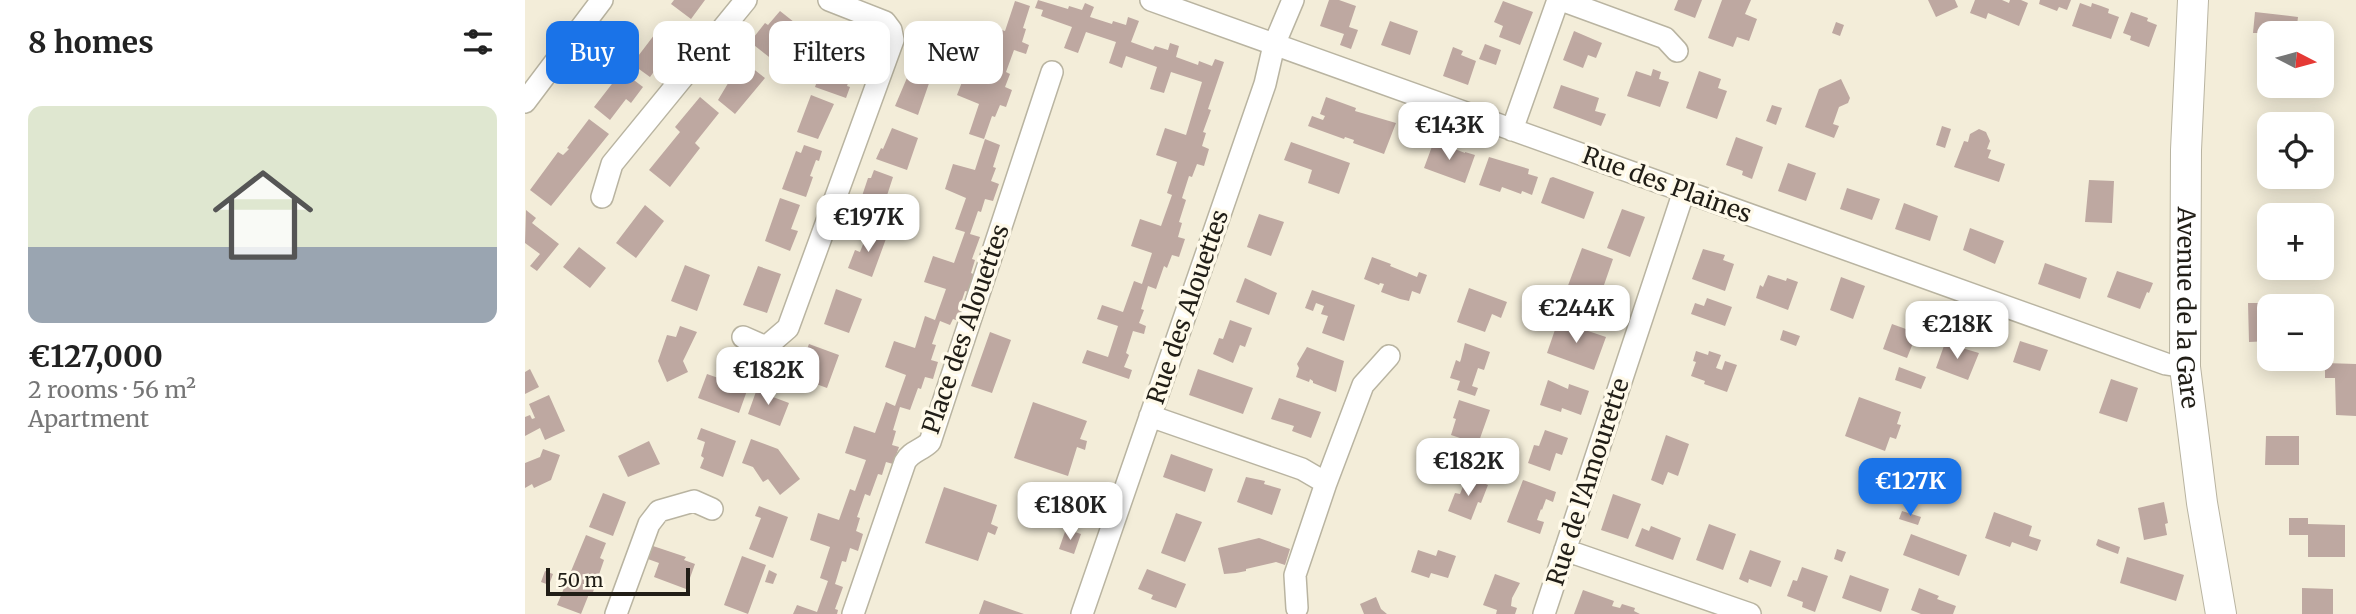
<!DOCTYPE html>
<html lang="en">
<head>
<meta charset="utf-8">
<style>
	:root { --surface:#fff; --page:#f6f6f6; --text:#222; --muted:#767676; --line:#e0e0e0; --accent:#1a73e8 }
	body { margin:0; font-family:Merriweather,serif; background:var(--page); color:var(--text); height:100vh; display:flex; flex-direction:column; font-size:26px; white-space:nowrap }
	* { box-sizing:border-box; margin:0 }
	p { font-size:23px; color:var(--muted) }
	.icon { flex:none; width:38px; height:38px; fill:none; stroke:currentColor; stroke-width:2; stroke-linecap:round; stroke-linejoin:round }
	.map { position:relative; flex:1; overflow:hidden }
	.details { display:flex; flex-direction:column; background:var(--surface); width:525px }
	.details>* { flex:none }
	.banner { position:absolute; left:21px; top:21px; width:665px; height:63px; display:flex; gap:14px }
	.needle { width:46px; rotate:96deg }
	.buttons { position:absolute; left:1732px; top:21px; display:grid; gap:14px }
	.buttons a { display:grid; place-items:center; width:77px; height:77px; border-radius:14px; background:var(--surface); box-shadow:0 4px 18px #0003; font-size:35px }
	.scale { position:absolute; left:21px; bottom:18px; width:144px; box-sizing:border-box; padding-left:7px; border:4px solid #211e17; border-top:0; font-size:19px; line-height:24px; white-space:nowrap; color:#211e17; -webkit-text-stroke:5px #fffaea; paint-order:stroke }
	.price { position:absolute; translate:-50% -60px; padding:0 16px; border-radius:14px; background:#fff; color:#222; font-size:23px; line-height:46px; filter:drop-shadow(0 2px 4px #0008) }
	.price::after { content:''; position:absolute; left:50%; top:42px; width:21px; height:16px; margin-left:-10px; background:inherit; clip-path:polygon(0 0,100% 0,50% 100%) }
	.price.selected { background:var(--accent); color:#fff }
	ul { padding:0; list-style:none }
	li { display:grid; align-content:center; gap:14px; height:371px; padding:0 28px }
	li+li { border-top:2px solid var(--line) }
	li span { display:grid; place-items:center; height:217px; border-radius:14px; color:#555 }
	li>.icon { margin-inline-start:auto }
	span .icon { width:126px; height:126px; fill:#fffc; stroke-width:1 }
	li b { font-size:30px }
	h2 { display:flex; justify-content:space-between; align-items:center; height:84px; padding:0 28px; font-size:30px }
	.tag { padding:0 24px; border-radius:14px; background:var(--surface); box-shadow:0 4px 18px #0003; font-size:24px; line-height:63px }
	.tag.selected { background:var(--accent); color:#fff }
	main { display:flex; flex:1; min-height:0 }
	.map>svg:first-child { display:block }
	.building { fill:#bea8a1 }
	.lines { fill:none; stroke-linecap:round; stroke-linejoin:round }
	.street-casing { stroke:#b9b4a1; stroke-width:24 }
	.secondary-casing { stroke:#b9b4a1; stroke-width:32 }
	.street { stroke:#fff; stroke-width:21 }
	.secondary { stroke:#fff; stroke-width:30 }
	.labels { text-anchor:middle; stroke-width:7; stroke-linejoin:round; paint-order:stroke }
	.street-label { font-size:24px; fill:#211e17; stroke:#fffaea }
</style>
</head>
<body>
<main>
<section class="details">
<h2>8 homes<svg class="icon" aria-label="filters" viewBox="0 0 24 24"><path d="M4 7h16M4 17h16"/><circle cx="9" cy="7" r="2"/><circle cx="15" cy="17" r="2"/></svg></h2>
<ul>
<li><span style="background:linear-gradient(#dfe7d0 65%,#9aa5b1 0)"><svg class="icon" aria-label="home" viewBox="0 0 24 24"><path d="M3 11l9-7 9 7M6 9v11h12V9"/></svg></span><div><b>€127,000</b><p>2 rooms · 56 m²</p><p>Apartment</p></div></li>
</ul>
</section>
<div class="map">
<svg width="1831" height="614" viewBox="0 0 1831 614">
	<rect width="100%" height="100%" fill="#f3edd9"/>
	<!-- building -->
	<path class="building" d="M 149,0 L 180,0 L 166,19 L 146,4 Z
		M 513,0 L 543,9 L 544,6 L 557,10 L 560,3 L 569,7 L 565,17 L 587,24 L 588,21 L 601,25 L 603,17 L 614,21 L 606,42 L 628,50 L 630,46 L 643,50 L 645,43 L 654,46 L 651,57 L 673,65 L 674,61 L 687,66 L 690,59 L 699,62 L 683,109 L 686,110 L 678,132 L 681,133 L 677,146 L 684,149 L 679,166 L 672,164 L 667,177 L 664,176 L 657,198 L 661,200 L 654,222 L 657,223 L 653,237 L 660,239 L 654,257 L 647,255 L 642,268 L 639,266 L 631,289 L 623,286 L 616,309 L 619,310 L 614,323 L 621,326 L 619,334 L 608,331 L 601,353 L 604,355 L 599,367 L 607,370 L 604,379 L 557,363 L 562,350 L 583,357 L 593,326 L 572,319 L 577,305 L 598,312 L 609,281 L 617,284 L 627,253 L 606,246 L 615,219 L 636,226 L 647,195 L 642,193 L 652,162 L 631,155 L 640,128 L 661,135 L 677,82 L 646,72 L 639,93 L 625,89 L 632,67 L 601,56 L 597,68 L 584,63 L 591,42 L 561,32 L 553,53 L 539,48 L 547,27 L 516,16 L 518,10 L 510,8 Z
		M 804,0 L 814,0 L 831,6 L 824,27 L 833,30 L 826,49 L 815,45 L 819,34 L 795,26 Z
		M 1153,0 L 1177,0 L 1170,18 L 1149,10 Z
		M 1197,0 L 1226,0 L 1220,14 L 1232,19 L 1224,41 L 1212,37 L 1208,47 L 1183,38 Z
		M 1403,0 L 1430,0 L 1433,7 L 1411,17 Z
		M 1450,0 L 1477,0 L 1484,3 L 1485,0 L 1496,0 L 1503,3 L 1494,26 L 1463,13 L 1461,19 L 1445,13 Z
		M 1515,0 L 1546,0 L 1542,10 L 1534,7 L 1532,11 L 1514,4 Z
		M 490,1 L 505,6 L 498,28 L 501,29 L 497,42 L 504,45 L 501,54 L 489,50 L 481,72 L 485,74 L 480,87 L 487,90 L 481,107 L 475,105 L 470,117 L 467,116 L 459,139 L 444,134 L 454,104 L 432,95 L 442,69 L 463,76 L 474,45 L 454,38 L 459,24 L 480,31 Z
		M 978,1 L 1008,12 L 995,45 L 974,37 L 978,26 L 969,22 Z
		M 1555,3 L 1566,7 L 1567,3 L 1576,6 L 1584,9 L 1583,13 L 1594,17 L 1586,39 L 1547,26 Z
		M 255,11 L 274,26 L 248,60 L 225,42 L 240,23 L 243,25 Z
		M 1606,12 L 1623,18 L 1622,21 L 1632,25 L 1624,47 L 1605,40 L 1606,36 L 1598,33 Z
		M 1730,12 L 1773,17 L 1771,33 L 1728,33 Z
		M 865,21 L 893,31 L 885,55 L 856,45 Z
		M 1311,22 L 1319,25 L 1315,36 L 1307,33 Z
		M 424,24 L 433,26 L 430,35 L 443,39 L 430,74 L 412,67 L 418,51 L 404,46 L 411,28 L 421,32 Z
		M 133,30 L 150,43 L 125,77 L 107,64 Z
		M 1049,31 L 1077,43 L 1071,58 L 1063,55 L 1058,68 L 1038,60 Z
		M 309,44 L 324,49 L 319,61 L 330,64 L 322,86 L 325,87 L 321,98 L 290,87 L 301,55 L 305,55 Z
		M 960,44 L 976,50 L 971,65 L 954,59 Z
		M 928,47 L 938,51 L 936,55 L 951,61 L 943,85 L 918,76 Z
		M 336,58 L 344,61 L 338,77 L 330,74 Z
		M 390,59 L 410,66 L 393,115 L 370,106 Z
		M 217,60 L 240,78 L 210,114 L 193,100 Z
		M 249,60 L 263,72 L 258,79 L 244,68 Z
		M 1128,69 L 1136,72 L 1134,79 L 1144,82 L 1135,107 L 1102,96 L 1111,71 L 1126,76 Z
		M 97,71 L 118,87 L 106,103 L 101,99 L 85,120 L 69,107 Z
		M 1174,71 L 1196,79 L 1193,88 L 1202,91 L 1192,119 L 1161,108 Z
		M 1316,79 L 1325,98 L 1323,103 L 1314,107 L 1308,124 L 1314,126 L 1309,138 L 1280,127 L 1294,89 Z
		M 1036,85 L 1074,98 L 1070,111 L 1081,114 L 1076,126 L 1028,108 Z
		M 286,95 L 309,104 L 293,139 L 272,132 Z
		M 175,97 L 194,113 L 170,143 L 175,148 L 145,187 L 124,170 L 155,132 L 150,127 Z
		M 801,97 L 831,108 L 830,111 L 871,123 L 859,154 L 828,143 L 829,140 L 820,137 L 819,139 L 783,126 L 787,116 L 798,120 L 800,116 L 795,114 Z
		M 1247,105 L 1257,108 L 1251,125 L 1241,121 Z
		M 64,119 L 84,134 L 26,206 L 5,190 L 33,152 L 38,155 L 44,149 L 42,148 Z
		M 1417,126 L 1426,129 L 1420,148 L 1411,145 Z
		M 367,128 L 393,138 L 382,170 L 351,159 L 356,148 L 358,149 Z
		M 1454,129 L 1461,132 L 1465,141 L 1462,149 L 1466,150 L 1463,158 L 1480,164 L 1474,182 L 1429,167 L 1439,141 L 1443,142 L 1445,134 Z
		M 1211,137 L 1238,147 L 1227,179 L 1217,175 L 1218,171 L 1201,165 Z
		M 460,139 L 475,145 L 468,167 L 471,168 L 466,181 L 474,184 L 468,201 L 460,199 L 456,212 L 453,211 L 445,234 L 455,237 L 447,259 L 450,260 L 446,273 L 453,276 L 448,293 L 440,291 L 437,300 L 444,302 L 437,322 L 428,319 L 425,325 L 415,321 L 407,344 L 411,345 L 406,360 L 413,362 L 408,379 L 400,377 L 396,389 L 393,388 L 385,410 L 375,407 L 368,430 L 371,431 L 367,445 L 374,447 L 368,464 L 361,462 L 357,475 L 353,474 L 345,496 L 340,494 L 332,517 L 335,518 L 331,531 L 338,534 L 333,551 L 325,548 L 321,562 L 317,561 L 310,584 L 318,587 L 310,609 L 313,610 L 312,614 L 268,614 L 272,605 L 292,612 L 303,581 L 295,578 L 305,547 L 285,540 L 293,513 L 314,520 L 325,489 L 330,491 L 341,460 L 320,453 L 329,426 L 350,433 L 361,402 L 370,406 L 381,375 L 360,367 L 369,341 L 390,348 L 400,316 L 410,320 L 421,289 L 399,282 L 408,256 L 429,263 L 440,232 L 430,229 L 441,198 L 420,189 L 428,164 L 450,170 Z
		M 909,141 L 940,153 L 940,152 L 950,155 L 940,183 L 899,168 Z
		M 766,142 L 825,163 L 814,194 L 783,183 L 787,170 L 759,160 Z
		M 279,145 L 297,151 L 294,161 L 291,160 L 285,176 L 288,177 L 281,197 L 257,189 L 271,151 L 276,153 Z
		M 964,157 L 1004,169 L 1003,174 L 1013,177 L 1007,195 L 997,191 L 996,194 L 977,187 L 975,192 L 954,185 Z
		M 1263,163 L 1291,173 L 1281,201 L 1253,191 Z
		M 349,170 L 368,177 L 355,217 L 333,208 L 343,178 L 346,178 Z
		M 1028,177 L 1069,192 L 1059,219 L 1016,203 L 1025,178 Z
		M 1564,180 L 1589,181 L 1587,223 L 1560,222 Z
		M 1322,188 L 1355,199 L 1347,220 L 1315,209 Z
		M 255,198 L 275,205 L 266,229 L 273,231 L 265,251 L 240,241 Z
		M 1379,203 L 1413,216 L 1405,241 L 1370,229 Z
		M 120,205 L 139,221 L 111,258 L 91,243 Z
		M 1097,209 L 1120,217 L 1105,257 L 1082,248 Z
		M 1,210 L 11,218 L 7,223 L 34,244 L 12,271 L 5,266 L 15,254 L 0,243 Z
		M 734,214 L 759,222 L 746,256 L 722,247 Z
		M 1445,228 L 1479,241 L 1470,264 L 1438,250 Z
		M 344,229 L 362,236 L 347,277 L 323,268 L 330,250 L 335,252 Z
		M 54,247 L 81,268 L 65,288 L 38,267 Z
		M 1057,248 L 1088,259 L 1070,311 L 1038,299 Z
		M 1178,249 L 1200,255 L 1198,260 L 1209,264 L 1200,291 L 1167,279 Z
		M 847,257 L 866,264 L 865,266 L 892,277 L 894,272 L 902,275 L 895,294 L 887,291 L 884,301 L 875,299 L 856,292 L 859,284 L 855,283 L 854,285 L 839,279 Z
		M 1520,263 L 1562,278 L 1555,299 L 1513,284 Z
		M 160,265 L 185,275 L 172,311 L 146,301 Z
		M 233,266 L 256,274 L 242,313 L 218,305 Z
		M 1592,271 L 1628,283 L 1624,293 L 1622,292 L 1615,309 L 1582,297 Z
		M 1243,275 L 1261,281 L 1262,278 L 1273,282 L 1263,310 L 1231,298 L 1235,285 L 1238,287 Z
		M 1316,277 L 1340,286 L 1328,319 L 1305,310 Z
		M 720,278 L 752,293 L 744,315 L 711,302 Z
		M 944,288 L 982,302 L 976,318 L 967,314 L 960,332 L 932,322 Z
		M 311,289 L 337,299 L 324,333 L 299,324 Z
		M 787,290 L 830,305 L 819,341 L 797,333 L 803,316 L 796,314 L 799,306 L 791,303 L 788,311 L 780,308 Z
		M 1182,298 L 1207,307 L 1200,326 L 1166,314 L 1170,303 L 1179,306 Z
		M 1723,303 L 1741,303 L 1741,314 L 1745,314 L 1745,341 L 1724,342 Z
		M 705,320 L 727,328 L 720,347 L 715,345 L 708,363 L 688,354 L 694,338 L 698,339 Z
		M 1033,321 L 1081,337 L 1069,370 L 1022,353 Z
		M 1367,324 L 1392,333 L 1382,358 L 1358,349 Z
		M 155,326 L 172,332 L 158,361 L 163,372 L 142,382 L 133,361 L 142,335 L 151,337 Z
		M 1258,330 L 1275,336 L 1271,346 L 1255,340 Z
		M 465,332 L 486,340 L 467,393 L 446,386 Z
		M 1495,341 L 1523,350 L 1515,371 L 1488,362 Z
		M 940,343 L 965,352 L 959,370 L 953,368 L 947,386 L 953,388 L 950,396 L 932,390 L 935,381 L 925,378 L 931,360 L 935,362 L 936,359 Z
		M 1420,343 L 1454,353 L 1443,380 L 1411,368 Z
		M 284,344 L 314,355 L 302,388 L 275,378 L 283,355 L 280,354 Z
		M 782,347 L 819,361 L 811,392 L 788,383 L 788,381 L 785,379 L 784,382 L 771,377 L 774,368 L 772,364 Z
		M 1171,351 L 1183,355 L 1184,351 L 1196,355 L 1191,368 L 1197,370 L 1200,361 L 1212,365 L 1202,392 L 1179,384 L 1180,381 L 1166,376 L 1171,362 L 1168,361 Z
		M 1800,363 L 1831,364 L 1831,416 L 1811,415 L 1810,378 L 1800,378 Z
		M 1374,367 L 1401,377 L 1396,389 L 1370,380 Z
		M 5,369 L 14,387 L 0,394 L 0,372 Z
		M 673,369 L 728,388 L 718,414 L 664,395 Z
		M 182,374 L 199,380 L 200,377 L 224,385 L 214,413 L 173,398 Z
		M 1586,379 L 1613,388 L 1602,422 L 1574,413 Z
		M 1023,380 L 1043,389 L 1044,384 L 1064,391 L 1056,415 L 1037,408 L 1036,412 L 1015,405 Z
		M 233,386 L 249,393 L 248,397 L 264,403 L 255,426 L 223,414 Z
		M 24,395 L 40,431 L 20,440 L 15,428 L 0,436 L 0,417 L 5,415 L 7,419 L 10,418 L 4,404 Z
		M 1334,397 L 1376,412 L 1372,424 L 1376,425 L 1371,439 L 1365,437 L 1360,451 L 1320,436 Z
		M 754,398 L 796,412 L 786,438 L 767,431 L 769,426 L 746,419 Z
		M 934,400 L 965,410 L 953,444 L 926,435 L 931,419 L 928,418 Z
		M 508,402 L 562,421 L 555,439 L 562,441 L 560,450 L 552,447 L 543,476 L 489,458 Z
		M 176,428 L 211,441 L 198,477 L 175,468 L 179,458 L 176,456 L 180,442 L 172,439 Z
		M 1020,430 L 1043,438 L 1037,455 L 1031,453 L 1025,471 L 1003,463 L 1009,445 L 1014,446 Z
		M 1141,435 L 1164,444 L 1153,476 L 1143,472 L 1138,485 L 1126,480 Z
		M 1741,436 L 1774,436 L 1774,465 L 1740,465 Z
		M 226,439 L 253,449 L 275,479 L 255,495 L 243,479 L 238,482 L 228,467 L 217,463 Z
		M 124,441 L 135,464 L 103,477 L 93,456 Z
		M 18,449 L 35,455 L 26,480 L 9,488 L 7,484 L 0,488 L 0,463 L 15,457 Z
		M 646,454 L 688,469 L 680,492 L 638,477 Z
		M 942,476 L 963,485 L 956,503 L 953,502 L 946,520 L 923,511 L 930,493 L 935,494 Z
		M 721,477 L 740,481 L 739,484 L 756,489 L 747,515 L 712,502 Z
		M 998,480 L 1031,492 L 1028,502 L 1021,499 L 1017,510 L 1016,509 L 1012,520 L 1019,522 L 1015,534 L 982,522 Z
		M 419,487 L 472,505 L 466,524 L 473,527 L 470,535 L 463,532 L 453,561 L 400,543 Z
		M 78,493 L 101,502 L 88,536 L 64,527 Z
		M 1088,494 L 1116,504 L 1103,539 L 1076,530 Z
		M 1639,502 L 1643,523 L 1640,524 L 1642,535 L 1619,540 L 1613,508 Z
		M 234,506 L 263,517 L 248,558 L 224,549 L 236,518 L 230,516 Z
		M 1377,511 L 1396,517 L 1393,525 L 1374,519 Z
		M 1469,512 L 1507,526 L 1504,536 L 1516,540 L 1512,551 L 1487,542 L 1485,547 L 1460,538 Z
		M 651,513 L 677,522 L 660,562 L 636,553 Z
		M 1764,518 L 1783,518 L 1783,524 L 1820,525 L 1820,557 L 1783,557 L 1783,535 L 1764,535 Z
		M 1184,524 L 1211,534 L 1198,570 L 1171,560 Z
		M 1126,526 L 1156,538 L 1148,560 L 1110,546 L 1117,528 L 1124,531 Z
		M 541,529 L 556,534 L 549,554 L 534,549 Z
		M 1386,534 L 1442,555 L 1434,576 L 1378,555 Z
		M 61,535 L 81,543 L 75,558 L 79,560 L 67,595 L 64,594 L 56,614 L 32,605 Z
		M 734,538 L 765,549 L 760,565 L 751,562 L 721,569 L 721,571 L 711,573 L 699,574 L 693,548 Z
		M 1573,539 L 1595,547 L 1593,554 L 1574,547 L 1571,545 Z
		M 125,545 L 161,557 L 159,560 L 170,564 L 161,589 L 129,577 L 134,563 L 120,558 Z
		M 1312,549 L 1321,552 L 1317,562 L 1309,559 Z
		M 893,550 L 911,556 L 913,550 L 931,556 L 923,578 L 906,573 L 904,578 L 886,572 Z
		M 1225,550 L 1256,561 L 1246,587 L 1224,579 L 1223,583 L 1214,579 Z
		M 217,556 L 241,565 L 223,614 L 199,605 Z
		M 1602,557 L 1659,575 L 1651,601 L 1595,583 Z
		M 1277,567 L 1303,576 L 1290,612 L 1277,607 L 1278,602 L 1262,596 L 1268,580 L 1272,581 Z
		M 622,569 L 661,584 L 651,608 L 626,599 L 628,595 L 613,589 Z
		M 244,570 L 252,574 L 248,584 L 240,582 Z
		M 20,571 L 28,574 L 24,585 L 16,582 Z
		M 970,574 L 995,583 L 987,598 L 986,606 L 992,608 L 990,614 L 971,614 L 972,610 L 958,605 Z
		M 1325,575 L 1364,589 L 1356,612 L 1317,598 Z
		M 1394,588 L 1414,596 L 1412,599 L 1431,606 L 1428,614 L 1396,614 L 1386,610 Z
		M 1777,588 L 1808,589 L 1808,614 L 1777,614 Z
		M 1058,590 L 1089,601 L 1087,606 L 1095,608 L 1097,604 L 1110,608 L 1109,611 L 1115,614 L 1049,614 Z
		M 851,597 L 856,609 L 862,614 L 839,614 L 835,604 Z
		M 459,600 L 499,614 L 454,614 Z"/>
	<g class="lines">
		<!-- street casing -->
		<g class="street-casing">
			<path id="street" d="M 626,0 L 1641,364 L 1660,367
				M 1036,0 L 1140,38 L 1152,51
				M 0,102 L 77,0
				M 987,130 L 1033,0
				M 77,197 L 87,164 L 221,0
				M 218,337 L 241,347 L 263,328 L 368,40 L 366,30 L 360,22 L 304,0
				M 625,416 L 777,469 L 801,483
				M 1040,550 L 1225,614
				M 772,608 L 770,575 L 801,483 L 838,385 L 864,356
				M 91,614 L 124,524 L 134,511 L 169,501 L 187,509
				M 328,614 L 380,462 C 386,451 396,451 405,442 L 527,72
				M 557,614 L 740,84 L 749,45 L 768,0
				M 1019,614 L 1159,191"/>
		</g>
		<!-- secondary casing -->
		<g class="secondary-casing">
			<g id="secondary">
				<path id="s1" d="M 1668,0 L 1661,150 L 1660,367 L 1677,503 L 1696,614"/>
			</g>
		</g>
		<!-- street -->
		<use href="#street" class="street"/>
		<!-- secondary -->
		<use href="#secondary" class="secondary"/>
	</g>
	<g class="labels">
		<!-- street labels -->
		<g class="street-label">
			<text transform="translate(1142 185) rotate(20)" y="8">Rue des Plaines</text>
			<text transform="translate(663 307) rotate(-71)" y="8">Rue des Alouettes</text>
			<text dy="8" stroke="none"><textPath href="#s1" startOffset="308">Avenue de la Gare</textPath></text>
			<text transform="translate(441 329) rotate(-71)" y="8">Place des Alouettes</text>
			<text transform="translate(1063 482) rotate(-72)" y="8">Rue de l'Amourette</text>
		</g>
	</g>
</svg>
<div class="buttons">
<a><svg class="needle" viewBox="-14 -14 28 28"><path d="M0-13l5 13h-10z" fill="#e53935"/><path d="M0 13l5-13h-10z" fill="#767676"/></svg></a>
<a><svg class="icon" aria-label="locate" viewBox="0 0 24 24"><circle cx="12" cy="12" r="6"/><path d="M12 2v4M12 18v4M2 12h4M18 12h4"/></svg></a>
<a>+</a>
<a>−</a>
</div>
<div class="scale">50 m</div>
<b class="price" style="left:924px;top:162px">€143K</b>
<b class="price" style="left:343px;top:254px">€197K</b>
<b class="price" style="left:1051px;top:345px">€244K</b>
<b class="price" style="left:1432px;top:361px">€218K</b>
<b class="price" style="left:243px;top:407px">€182K</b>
<b class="price" style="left:943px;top:498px">€182K</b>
<b class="price selected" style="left:1385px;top:518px">€127K</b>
<b class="price" style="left:545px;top:542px">€180K</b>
<div class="banner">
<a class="tag selected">Buy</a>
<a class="tag">Rent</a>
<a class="tag">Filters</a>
<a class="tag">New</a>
</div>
</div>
</main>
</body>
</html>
